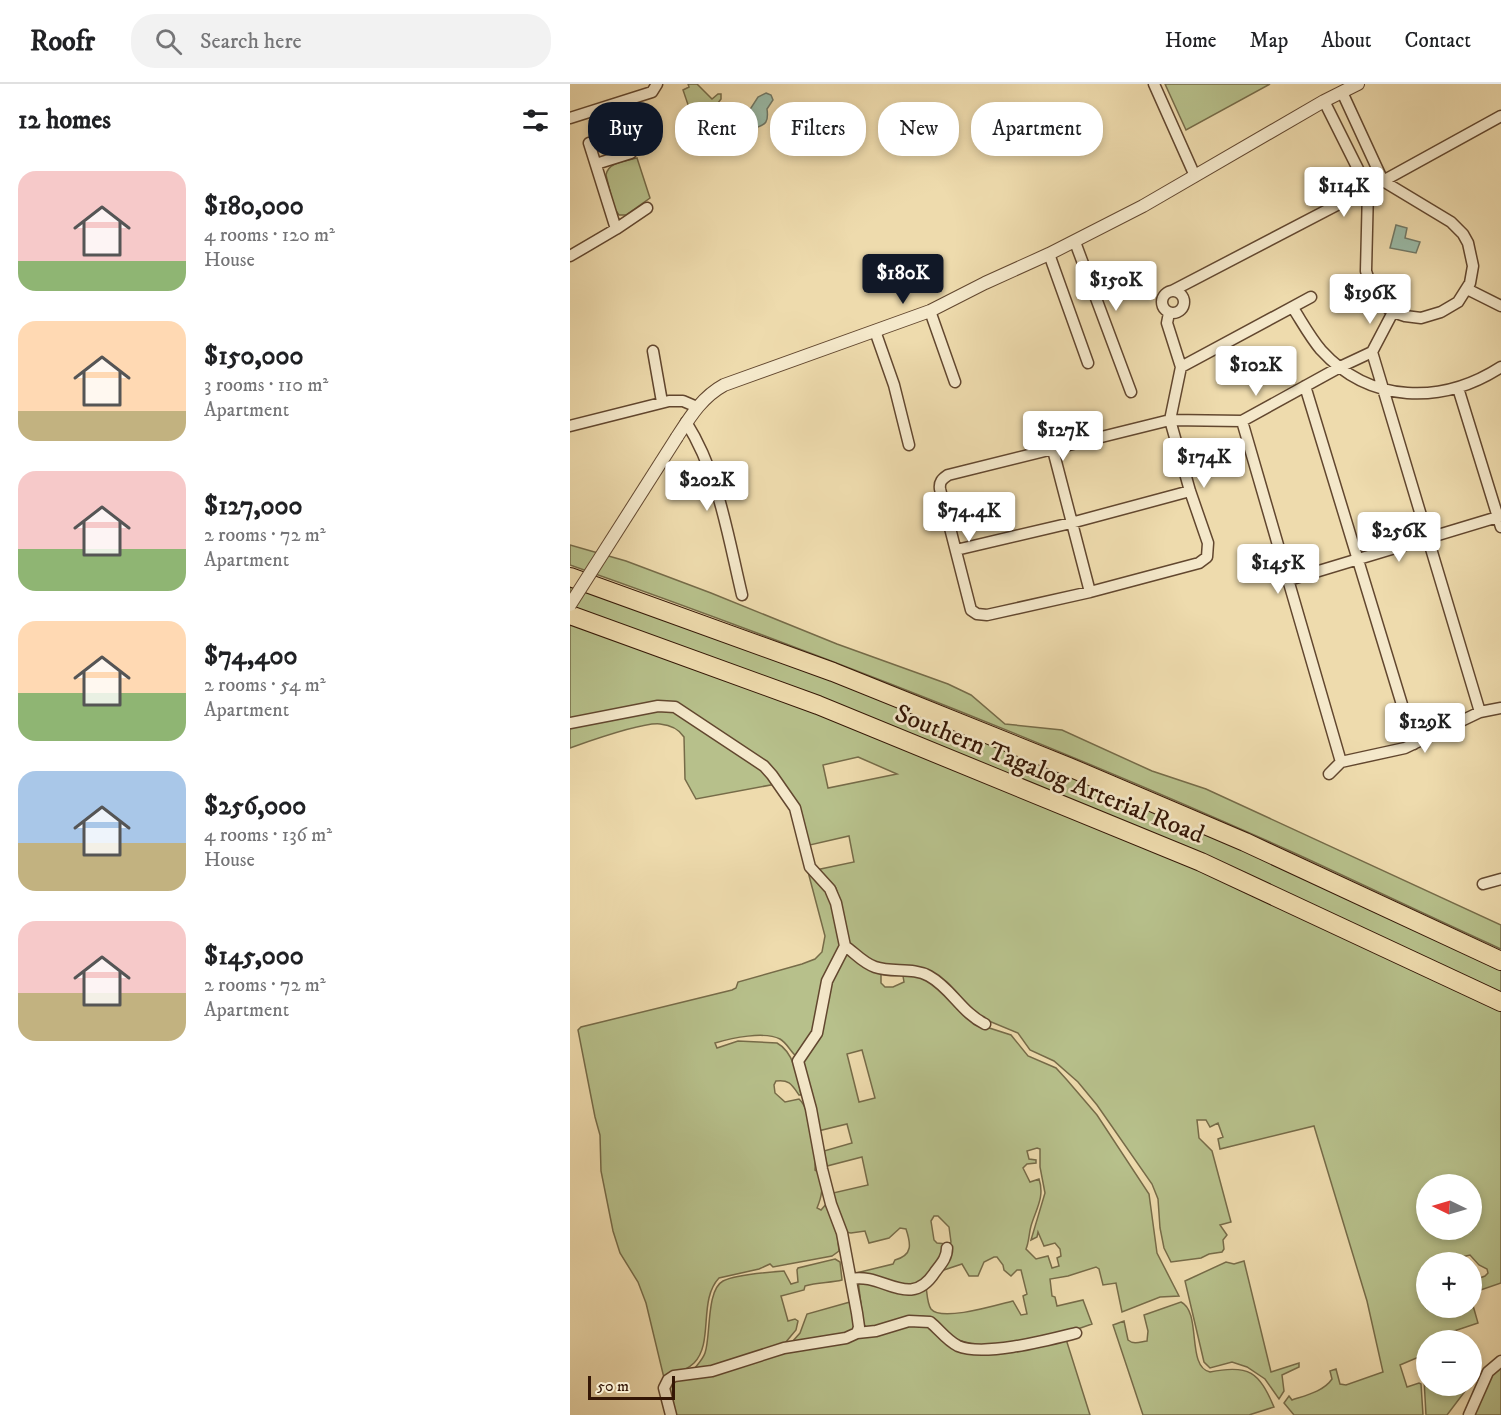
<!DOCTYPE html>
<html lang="en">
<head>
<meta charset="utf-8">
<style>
	:root { --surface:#fff; --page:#f2f2f2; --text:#202124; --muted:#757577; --line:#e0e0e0; --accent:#111827 }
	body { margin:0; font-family:"IM FELL DW Pica",serif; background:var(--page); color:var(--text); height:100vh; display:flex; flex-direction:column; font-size:22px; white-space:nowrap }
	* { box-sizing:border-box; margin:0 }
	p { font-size:20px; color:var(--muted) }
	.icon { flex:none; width:33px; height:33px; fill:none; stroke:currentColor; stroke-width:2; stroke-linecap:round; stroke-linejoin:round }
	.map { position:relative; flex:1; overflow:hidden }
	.sheet { display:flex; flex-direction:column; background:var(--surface); width:570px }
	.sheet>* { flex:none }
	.top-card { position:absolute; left:18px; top:18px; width:570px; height:54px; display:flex; gap:12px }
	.needle { width:39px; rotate:275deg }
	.tools { position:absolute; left:846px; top:1090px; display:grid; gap:12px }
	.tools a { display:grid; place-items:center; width:66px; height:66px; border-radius:50%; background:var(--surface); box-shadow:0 3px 9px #0003; font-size:30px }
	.scale { position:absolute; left:18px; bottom:15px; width:87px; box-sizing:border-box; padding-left:6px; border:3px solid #341605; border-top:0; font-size:16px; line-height:21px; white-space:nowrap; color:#341605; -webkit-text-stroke:4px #f4e8ca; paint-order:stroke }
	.price { position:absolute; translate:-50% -51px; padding:0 14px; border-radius:6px; background:#fff; color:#222; font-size:20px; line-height:39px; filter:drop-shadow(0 2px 3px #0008) }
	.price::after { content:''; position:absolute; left:50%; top:36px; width:18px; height:14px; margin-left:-9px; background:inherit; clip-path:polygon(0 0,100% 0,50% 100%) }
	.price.active { background:var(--accent); color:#fff }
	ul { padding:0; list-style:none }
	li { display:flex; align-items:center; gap:18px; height:150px; padding:0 18px }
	li span { display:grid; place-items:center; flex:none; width:168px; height:120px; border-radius:18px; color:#555 }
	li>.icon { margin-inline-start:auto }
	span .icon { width:72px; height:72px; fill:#fffc; stroke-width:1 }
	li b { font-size:26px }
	h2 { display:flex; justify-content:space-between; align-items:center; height:72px; padding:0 18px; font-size:26px }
	.tag { padding:0 21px; border-radius:24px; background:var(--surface); box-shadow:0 3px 9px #0003; font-size:21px; line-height:54px }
	.tag.active { background:var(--accent); color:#fff }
	header { display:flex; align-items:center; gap:36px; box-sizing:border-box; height:84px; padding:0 30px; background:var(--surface); border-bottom:2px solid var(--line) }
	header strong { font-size:28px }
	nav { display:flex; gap:33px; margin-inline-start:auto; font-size:21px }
	.search { width:420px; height:54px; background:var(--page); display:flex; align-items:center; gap:15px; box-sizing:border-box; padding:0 21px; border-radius:24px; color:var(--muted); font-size:22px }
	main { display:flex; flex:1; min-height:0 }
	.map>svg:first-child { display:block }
	.green { fill:#b7c08b; stroke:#766b48; stroke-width:1.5; fill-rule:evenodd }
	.water { fill:#9abba8; stroke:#717967; stroke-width:1.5 }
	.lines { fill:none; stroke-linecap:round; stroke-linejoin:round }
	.minor-casing { stroke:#62472f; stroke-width:13 }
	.tertiary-casing { stroke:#62472f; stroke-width:14 }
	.motorway-casing { stroke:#341605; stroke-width:20 }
	.minor { stroke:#f4e8ca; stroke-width:10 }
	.tertiary { stroke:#f4e8ca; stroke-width:12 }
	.motorway { stroke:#eedbad; stroke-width:18 }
	.tertiary-bridge-casing { stroke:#62472f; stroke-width:14; stroke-linecap:butt }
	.tertiary-bridge { stroke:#f4e8ca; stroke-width:12 }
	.labels { text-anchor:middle; stroke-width:5; stroke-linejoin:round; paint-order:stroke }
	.street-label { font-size:26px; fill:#341605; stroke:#f4e8ca }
</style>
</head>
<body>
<header>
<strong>Roofr</strong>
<div class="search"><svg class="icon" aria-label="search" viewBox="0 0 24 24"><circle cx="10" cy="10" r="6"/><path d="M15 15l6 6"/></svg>Search here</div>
<nav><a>Home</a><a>Map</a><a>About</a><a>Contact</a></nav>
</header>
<main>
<section class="sheet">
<h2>12 homes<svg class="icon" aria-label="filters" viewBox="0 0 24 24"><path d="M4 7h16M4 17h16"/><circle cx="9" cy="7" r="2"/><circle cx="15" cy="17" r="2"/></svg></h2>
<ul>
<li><span style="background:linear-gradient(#f6c9c9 75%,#8fb573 0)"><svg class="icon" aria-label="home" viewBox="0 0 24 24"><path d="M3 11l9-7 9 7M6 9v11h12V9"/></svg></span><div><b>$180,000</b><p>4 rooms · 120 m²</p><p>House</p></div></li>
<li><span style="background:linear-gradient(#ffd9b3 75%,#c2b280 0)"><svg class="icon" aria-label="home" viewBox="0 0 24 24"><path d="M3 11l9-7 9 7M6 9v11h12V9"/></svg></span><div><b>$150,000</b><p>3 rooms · 110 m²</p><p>Apartment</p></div></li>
<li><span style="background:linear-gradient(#f6c9c9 65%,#8fb573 0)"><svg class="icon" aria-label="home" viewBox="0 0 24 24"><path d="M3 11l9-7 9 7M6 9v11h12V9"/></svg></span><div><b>$127,000</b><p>2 rooms · 72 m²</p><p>Apartment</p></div></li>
<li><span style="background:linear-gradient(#ffd9b3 60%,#8fb573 0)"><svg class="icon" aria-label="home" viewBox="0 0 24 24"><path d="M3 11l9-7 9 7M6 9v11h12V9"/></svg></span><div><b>$74,400</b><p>2 rooms · 54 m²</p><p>Apartment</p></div></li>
<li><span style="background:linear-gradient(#a9c7e8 60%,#c2b280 0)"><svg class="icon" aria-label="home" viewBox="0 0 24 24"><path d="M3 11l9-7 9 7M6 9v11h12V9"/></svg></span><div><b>$256,000</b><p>4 rooms · 136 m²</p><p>House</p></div></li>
<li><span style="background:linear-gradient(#f6c9c9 60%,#c2b280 0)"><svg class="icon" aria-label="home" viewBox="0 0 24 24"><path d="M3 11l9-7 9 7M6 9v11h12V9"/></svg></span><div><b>$145,000</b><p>2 rooms · 72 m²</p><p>Apartment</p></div></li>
</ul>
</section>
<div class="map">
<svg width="931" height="1331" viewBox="0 0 931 1331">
	<rect width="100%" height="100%" fill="#eedbad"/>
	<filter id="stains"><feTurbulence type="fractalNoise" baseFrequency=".00333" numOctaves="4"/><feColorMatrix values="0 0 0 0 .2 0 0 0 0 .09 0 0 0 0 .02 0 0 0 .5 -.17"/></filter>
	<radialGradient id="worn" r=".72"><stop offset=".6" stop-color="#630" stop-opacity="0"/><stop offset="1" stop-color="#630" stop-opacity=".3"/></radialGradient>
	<!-- green -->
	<path class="green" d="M 118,0 L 127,0 L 142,15 L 148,10 L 151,10 L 151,15 L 142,27 L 129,53 L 113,6 L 119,3 Z
		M 595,0 L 700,0 L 616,46 Z
		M 67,74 L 80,114 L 56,131 L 49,131 L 44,124 L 36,91 C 38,78 55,77 67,74 Z
		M 0,461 L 56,477 L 141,509 L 267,560 L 378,600 L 401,611 L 435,640 L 492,646 L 582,687 L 636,705 L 931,841 L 931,865 C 860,833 790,799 720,767 C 484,661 243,567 0,481 Z
		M 0,499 L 257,592 L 670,762 L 931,883 L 931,910 L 0,523 Z
		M 0,539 L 242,625 L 627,784 L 931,927 L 931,1199 L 902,1209 L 902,1197 L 915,1192 L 918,1189 L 917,1185 L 909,1181 L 900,1171 L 892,1173 L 889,1179 L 856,1179 L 856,1224 L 902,1224 L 902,1218 L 908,1239 L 881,1248 L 883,1257 L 856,1257 L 856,1270 L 830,1281 L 837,1303 L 849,1299 L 851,1300 L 853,1331 L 724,1331 L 714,1319 L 719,1312 L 722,1316 C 737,1311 754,1307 762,1295 L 760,1287 L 766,1285 L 770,1300 L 776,1301 L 813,1288 L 797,1217 L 744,1042 L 650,1065 L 648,1055 L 653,1053 L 648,1039 L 640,1043 L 636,1036 L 627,1036 L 629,1054 L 642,1067 L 661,1138 L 650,1141 L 657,1151 L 653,1156 L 654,1165 L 652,1168 L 639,1170 L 631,1174 L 601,1178 L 594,1164 L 590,1144 L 588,1115 L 582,1100 L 527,1021 L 508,998 L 484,977 L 460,966 L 448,949 L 407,932 L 372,897 L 307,882 L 280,860 L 266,804 L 261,798 L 246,786 L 284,778 L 279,752 L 240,761 L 212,701 L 111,624 L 0,636 ZM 288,673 L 327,690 L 258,704 L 253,681 ZM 856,1101 L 902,1101 L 902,1146 L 856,1146 Z
		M 98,624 L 184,680 L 206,700 L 126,715 L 115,695 L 114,653 C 109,645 100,641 90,640 C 72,638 20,657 0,664 L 0,642 Z
		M 237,784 L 260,813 L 271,857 L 246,944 L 226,972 C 220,967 217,959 210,955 C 194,947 162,954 145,959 L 147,964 L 168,957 L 207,959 C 224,968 228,994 231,1011 L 229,1011 C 222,1001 219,995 206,997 L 204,1001 L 205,1009 L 215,1018 L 229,1015 C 242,1027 246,1068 245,1086 L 251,1090 C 253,1104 252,1112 247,1124 L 251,1126 L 257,1119 L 266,1138 L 269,1167 L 262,1172 L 203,1183 L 200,1180 L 189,1185 L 149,1194 C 128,1216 144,1259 124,1279 C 116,1287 104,1290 94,1294 L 76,1219 L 68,1198 L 50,1169 L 43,1147 L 31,1087 L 30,1051 L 25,1033 L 8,946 L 11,943 L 162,906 L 166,904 L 168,898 L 232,880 L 245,875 L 252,868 L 255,852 Z
		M 275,868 L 294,881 L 311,889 L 311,899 L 315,903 L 323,903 L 334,898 L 333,892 L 337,890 L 348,891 L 363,897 L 391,927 L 407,940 L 441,951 L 458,972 L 486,984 L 497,996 L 527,1031 L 579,1110 L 587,1169 L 609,1212 L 590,1213 L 552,1228 L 546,1199 L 533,1201 L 529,1185 L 526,1183 L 498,1192 L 480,1195 L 482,1212 L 485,1213 L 487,1222 L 513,1216 L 522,1240 L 499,1248 L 427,1262 C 409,1262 390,1260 375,1248 C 369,1243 364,1236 357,1233 C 335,1227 316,1248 294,1244 L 288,1196 C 311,1199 335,1218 356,1202 C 357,1208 357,1219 361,1225 C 371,1238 427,1221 443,1217 L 451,1231 L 457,1230 L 453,1212 L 457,1210 L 451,1186 L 447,1186 L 441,1192 L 434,1186 L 433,1181 L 427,1173 L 424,1173 L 414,1178 L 408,1192 L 399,1192 L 392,1180 L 368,1188 L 377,1177 L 379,1159 L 381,1158 L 379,1143 L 368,1132 L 364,1132 L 361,1137 L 364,1156 L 367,1159 L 376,1160 C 369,1179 358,1207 333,1204 C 325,1203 318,1199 311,1196 C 303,1194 295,1193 287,1191 L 286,1189 L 323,1180 L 325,1176 C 343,1171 341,1160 336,1145 L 330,1144 L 319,1154 L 299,1159 L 295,1147 L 281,1149 L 275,1148 L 265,1122 L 263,1109 L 298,1101 L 292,1073 L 257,1082 L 254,1067 L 282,1059 L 277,1040 L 248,1047 L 232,982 L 233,973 L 251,948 L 257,901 ZM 292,966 L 305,1014 L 289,1018 L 277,970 ZM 467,1064 L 470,1065 L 470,1083 L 475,1109 L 461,1156 L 467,1153 L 468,1148 L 474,1162 L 485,1159 L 490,1165 L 491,1172 L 487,1174 L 489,1182 L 482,1184 L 478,1172 L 466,1175 L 456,1165 C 459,1158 459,1149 461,1142 C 466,1125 475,1113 469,1095 L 460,1098 L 453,1084 L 457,1080 L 466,1079 L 466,1076 L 459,1075 L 457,1067 Z
		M 265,1175 L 270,1178 L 272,1196 C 260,1199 248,1198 235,1202 L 234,1206 L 211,1212 L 218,1237 L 225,1235 L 228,1237 L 226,1246 L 215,1259 L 159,1280 L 124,1285 C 128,1280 133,1275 135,1269 C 141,1252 136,1206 153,1197 C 164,1191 200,1188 214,1187 L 221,1200 L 228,1198 L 227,1186 L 228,1184 Z
		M 674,1177 L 701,1288 L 729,1279 L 729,1283 L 712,1291 L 714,1307 L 709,1315 L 695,1295 L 677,1283 L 662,1278 L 640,1284 L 634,1278 L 615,1197 L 656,1178 L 664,1180 Z
		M 280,1218 L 284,1242 L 283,1248 L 222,1258 L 230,1249 L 237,1230 Z
		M 611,1218 C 632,1228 616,1283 640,1288 C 679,1280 689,1288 704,1323 L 679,1331 L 573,1331 L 543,1241 L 554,1237 L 558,1256 C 564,1261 570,1258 577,1257 L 578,1247 L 574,1231 Z
		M 343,1240 L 358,1241 L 385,1264 L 496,1255 L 520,1331 L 106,1331 C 102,1320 95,1307 102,1297 L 204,1271 L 285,1254 Z
		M 931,1282 L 931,1331 L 904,1331 L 922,1290 Z
		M 856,1291 L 856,1302 L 899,1302 L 877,1331 L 856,1331 L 854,1295 Z"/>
	<!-- water -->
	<path class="water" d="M 196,9 L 201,11 L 203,16 L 197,25 C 200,46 188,39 178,49 L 169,48 L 166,43 L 168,34 L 181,24 L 188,13 Z
		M 826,141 L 837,144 L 835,154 L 850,158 L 846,169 L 820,164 Z"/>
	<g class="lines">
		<!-- minor casing -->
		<g class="minor-casing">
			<path id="minor" d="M 584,0 L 625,92
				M 754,17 L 798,105 L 796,187 L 803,209 L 813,221 L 823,228 L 835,232 L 851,234 L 871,228 L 888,218 L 900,199 L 903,182 L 898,159 L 893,150 L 881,138 L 813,97 L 772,8
				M 0,34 L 82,8 L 87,0
				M 19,59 L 46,145
				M 26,80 L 61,69
				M 505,158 L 561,308
				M 479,170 L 518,279
				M 0,172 L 46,145 L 77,124
				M 897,205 L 931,222
				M592 218a11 11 0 1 1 22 0a11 11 0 1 1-22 0Z
				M 602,207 L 813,97 L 931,32
				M 741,213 L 611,283 L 600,336 L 620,407 L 638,459 L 637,473 L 629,479 L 520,508 L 417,531 L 407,530 L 401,526 L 370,405 C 369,398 372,395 378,391 L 600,336 L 672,337 L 770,283 L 802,268 L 823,228
				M 723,224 C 732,238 740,253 751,266 C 800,320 872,321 931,283
				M 360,227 L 385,298
				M 599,229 L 597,239 L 611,283
				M 305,247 L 324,301 L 339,361
				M 83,267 L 92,318
				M 802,268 L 910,628
				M 735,302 L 844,660
				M 888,304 L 931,443
				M 672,337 L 771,678
				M 116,338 C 149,390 158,453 172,511
				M 0,342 L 99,317 L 113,317 L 127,323
				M 483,366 L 520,508
				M 386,466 L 501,439 L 620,407
				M 719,496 L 931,432
				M 0,639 L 88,622 L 105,623 L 194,682 L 202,691 L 225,724 L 240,783 L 260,805 L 266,819 L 275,862 L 257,897 L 247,949 L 228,977 L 241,1025 L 252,1085 L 261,1120 L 272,1149 L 287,1229 L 289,1243 L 287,1249
				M 759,690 L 771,678 L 835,664 L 910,628 L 931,624
				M 913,800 L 931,795
				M 275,862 C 285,869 293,879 305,883 C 322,889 343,883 359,892 C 381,904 392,929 415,940
				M 281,1195 C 313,1188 340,1227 365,1188 C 371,1180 377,1174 377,1164
				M 101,1331 L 94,1304 L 98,1296 L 104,1292 L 142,1287 L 214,1264 L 276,1254 L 287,1249 L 306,1247 L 339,1237 L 360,1238 C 369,1245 376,1256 388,1262 C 414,1273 478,1256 506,1249
				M 899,1331 L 918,1288 L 931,1277"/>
		</g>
		<!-- tertiary casing -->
		<g class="tertiary-casing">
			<path id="tertiary" d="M 107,353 C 120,333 132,313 154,301 L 360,227 L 415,199 L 479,170 L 573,122 L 754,17 L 788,0"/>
		</g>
		<!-- motorway casing -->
		<g class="motorway-casing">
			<path id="motorway" d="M 0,493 L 263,588 L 499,683 L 675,758 L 931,877
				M 0,531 L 248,621 L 631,778 L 931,918"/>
		</g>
		<!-- minor -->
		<use href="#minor" class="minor"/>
		<!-- tertiary -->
		<use href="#tertiary" class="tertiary"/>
		<!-- motorway -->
		<use href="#motorway" class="motorway"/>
		<!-- tertiary-bridge casing -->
		<g class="tertiary-bridge-casing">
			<path id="tertiary-bridge" d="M 0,521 L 107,353"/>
		</g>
		<!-- tertiary-bridge -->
		<use href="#tertiary-bridge" class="tertiary-bridge"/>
	</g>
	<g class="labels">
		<!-- street labels -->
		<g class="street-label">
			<text transform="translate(480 689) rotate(22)" y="9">Southern Tagalog Arterial Road</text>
		</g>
	</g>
	<rect width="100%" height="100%" filter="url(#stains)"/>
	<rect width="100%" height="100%" fill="url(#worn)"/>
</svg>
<div class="tools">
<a><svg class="needle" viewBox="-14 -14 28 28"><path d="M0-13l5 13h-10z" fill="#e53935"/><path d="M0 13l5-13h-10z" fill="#757577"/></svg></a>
<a>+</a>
<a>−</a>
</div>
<div class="scale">50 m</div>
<b class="price" style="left:774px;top:134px">$114K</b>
<b class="price active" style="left:333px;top:221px">$180K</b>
<b class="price" style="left:546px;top:228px">$150K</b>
<b class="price" style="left:800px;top:241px">$196K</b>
<b class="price" style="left:686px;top:313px">$102K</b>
<b class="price" style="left:493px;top:378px">$127K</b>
<b class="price" style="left:634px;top:405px">$174K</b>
<b class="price" style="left:137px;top:428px">$202K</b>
<b class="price" style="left:399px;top:459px">$74.4K</b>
<b class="price" style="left:829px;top:479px">$256K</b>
<b class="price" style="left:708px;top:511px">$145K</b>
<b class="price" style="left:855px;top:670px">$129K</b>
<div class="top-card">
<a class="tag active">Buy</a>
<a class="tag">Rent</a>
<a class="tag">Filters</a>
<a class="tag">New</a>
<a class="tag">Apartment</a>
</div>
</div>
</main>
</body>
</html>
